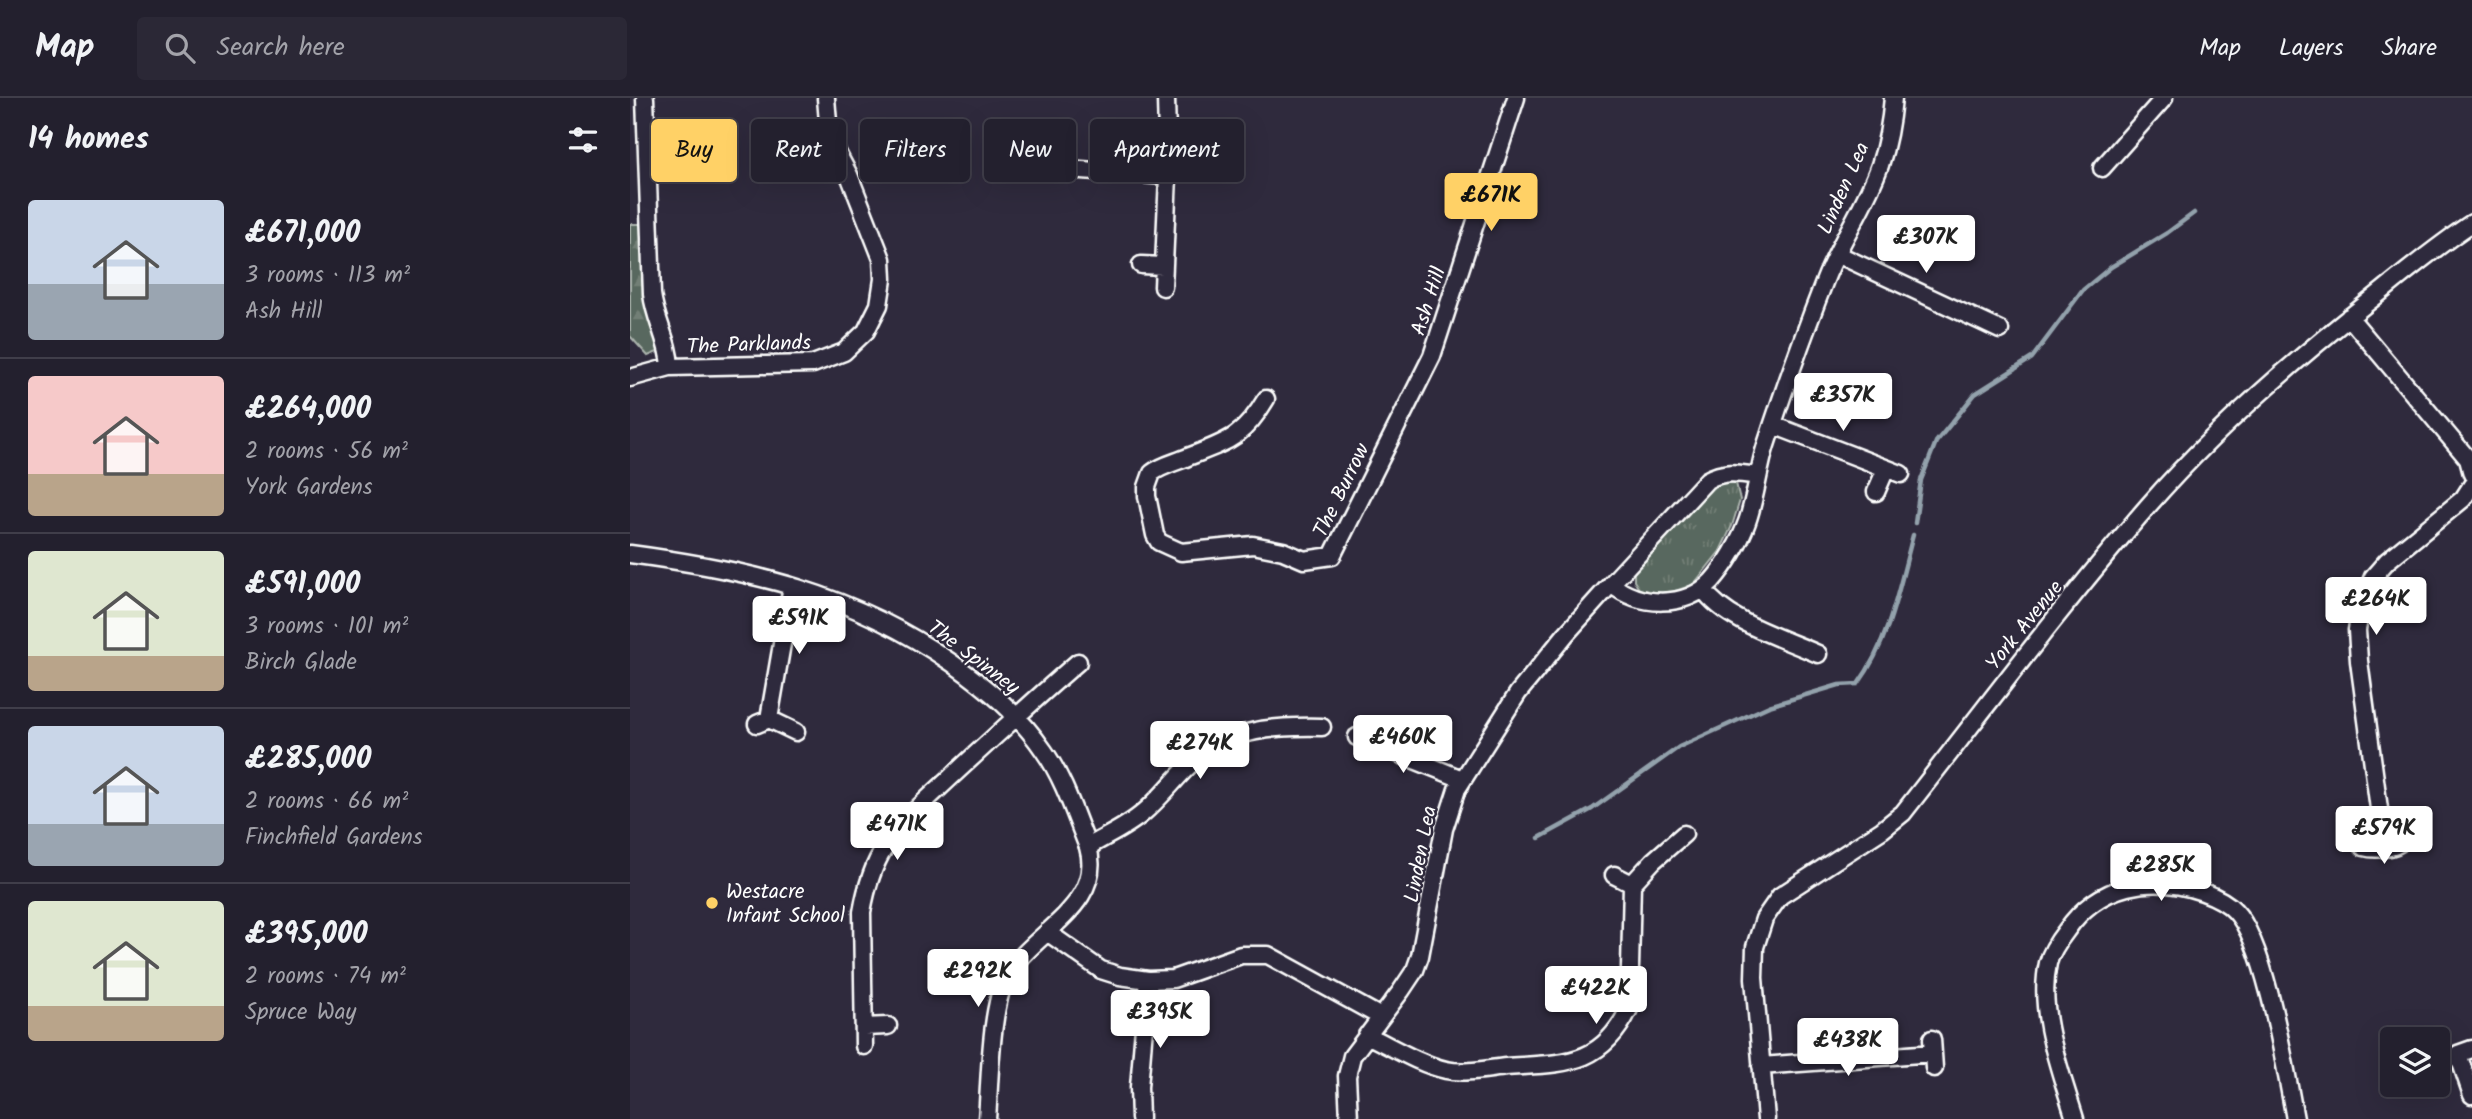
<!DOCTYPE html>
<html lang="en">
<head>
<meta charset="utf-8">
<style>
	:root { --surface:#23202e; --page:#2b2836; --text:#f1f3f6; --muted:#a3a3aa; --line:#403e4a; --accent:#ffd166 }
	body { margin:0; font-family:Kalam,sans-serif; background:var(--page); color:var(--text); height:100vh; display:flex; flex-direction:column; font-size:26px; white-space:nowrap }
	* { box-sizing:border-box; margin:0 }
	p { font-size:23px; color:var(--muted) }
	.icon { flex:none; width:38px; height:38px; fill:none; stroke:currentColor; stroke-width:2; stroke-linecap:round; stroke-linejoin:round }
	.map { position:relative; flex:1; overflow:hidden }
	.panel { display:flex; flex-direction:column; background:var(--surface); width:630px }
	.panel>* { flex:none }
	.guide { position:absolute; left:21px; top:21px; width:665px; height:63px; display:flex; gap:14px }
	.controls { position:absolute; left:1750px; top:929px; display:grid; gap:14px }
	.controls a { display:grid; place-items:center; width:70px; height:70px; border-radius:7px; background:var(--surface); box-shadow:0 7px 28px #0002,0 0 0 2px var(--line); font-size:35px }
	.price { position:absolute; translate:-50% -60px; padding:0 16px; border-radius:7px; background:#fff; color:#222; font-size:23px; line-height:46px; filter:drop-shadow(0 2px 4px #0008) }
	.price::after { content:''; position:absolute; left:50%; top:42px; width:21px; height:16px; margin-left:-10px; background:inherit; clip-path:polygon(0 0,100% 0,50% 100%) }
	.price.active { background:var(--accent); color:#111 }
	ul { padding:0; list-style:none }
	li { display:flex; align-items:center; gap:21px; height:175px; padding:0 28px }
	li+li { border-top:2px solid var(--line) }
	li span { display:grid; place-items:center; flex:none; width:196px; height:140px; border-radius:7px; color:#555 }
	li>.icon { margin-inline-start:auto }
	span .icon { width:84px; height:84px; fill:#fffc; stroke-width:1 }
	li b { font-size:30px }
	h2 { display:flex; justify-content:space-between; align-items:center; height:84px; padding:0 28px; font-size:30px }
	.pill { padding:0 24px; border-radius:7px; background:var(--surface); box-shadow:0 7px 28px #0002,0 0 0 2px var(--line); font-size:24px; line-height:63px }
	.pill.active { background:var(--accent); color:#111 }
	header { display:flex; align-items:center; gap:42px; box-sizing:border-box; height:98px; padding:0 35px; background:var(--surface); border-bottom:2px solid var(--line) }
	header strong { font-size:33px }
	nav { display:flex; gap:38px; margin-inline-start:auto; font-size:24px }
	.search { width:490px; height:63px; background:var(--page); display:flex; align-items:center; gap:18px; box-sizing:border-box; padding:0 24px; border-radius:7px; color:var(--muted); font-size:26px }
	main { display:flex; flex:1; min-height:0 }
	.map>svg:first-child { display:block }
	.grass { fill:url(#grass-tufts); stroke:#acb4ae; stroke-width:2 }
	.forest { fill:url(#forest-firs); stroke:#acb4ae; stroke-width:2 }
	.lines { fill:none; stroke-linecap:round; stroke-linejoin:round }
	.stream { stroke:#93a2ac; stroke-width:4.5 }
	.minor-casing { stroke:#fff; stroke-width:21 }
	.minor { stroke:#2f2a3d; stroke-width:16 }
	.poi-dot { fill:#ffd166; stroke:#2f2a3d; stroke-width:2.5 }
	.labels { text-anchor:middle; stroke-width:5; stroke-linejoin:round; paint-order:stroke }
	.street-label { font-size:21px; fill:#fff; stroke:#2f2a3d }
	.poi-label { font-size:21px; fill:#fff; stroke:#2f2a3d; text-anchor:start }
</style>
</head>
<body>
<header>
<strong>Map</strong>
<div class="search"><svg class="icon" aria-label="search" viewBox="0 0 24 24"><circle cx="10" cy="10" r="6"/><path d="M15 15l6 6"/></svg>Search here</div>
<nav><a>Map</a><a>Layers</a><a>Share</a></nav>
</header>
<main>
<section class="panel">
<h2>14 homes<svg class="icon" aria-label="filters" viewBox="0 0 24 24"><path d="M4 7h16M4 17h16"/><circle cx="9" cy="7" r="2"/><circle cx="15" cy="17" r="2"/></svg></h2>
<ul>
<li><span style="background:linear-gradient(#c9d6e8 60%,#9aa5b1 0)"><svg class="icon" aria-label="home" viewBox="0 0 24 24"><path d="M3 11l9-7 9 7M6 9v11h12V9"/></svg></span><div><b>£671,000</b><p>3 rooms · 113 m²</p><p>Ash Hill</p></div></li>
<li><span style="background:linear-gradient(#f6c9c9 70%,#b9a48a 0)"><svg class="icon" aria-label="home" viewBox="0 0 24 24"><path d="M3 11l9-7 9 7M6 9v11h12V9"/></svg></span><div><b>£264,000</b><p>2 rooms · 56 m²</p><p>York Gardens</p></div></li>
<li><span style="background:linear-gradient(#dfe7d0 75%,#b9a48a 0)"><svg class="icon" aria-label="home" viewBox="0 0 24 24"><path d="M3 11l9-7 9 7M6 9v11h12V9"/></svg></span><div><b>£591,000</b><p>3 rooms · 101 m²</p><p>Birch Glade</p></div></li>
<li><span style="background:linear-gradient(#c9d6e8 70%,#9aa5b1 0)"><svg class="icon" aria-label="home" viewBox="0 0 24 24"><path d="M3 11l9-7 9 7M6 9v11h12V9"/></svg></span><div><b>£285,000</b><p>2 rooms · 66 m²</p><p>Finchfield Gardens</p></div></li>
<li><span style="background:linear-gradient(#dfe7d0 75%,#b9a48a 0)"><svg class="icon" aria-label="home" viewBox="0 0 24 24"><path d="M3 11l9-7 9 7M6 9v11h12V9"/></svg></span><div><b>£395,000</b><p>2 rooms · 74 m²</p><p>Spruce Way</p></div></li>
</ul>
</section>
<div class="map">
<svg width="1842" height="1021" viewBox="0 0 1842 1021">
	<defs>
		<pattern id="grass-tufts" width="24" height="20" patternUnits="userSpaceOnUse" patternTransform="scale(1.75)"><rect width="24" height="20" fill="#59685e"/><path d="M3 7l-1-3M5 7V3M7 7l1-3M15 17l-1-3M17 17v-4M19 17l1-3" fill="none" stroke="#727f76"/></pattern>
		<pattern id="forest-firs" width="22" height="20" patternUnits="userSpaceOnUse" patternTransform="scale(1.75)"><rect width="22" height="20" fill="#59685e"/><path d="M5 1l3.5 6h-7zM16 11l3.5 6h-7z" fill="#727f76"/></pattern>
	</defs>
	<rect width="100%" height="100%" fill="#2f2a3d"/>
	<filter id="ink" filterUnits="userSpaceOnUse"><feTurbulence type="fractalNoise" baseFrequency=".0143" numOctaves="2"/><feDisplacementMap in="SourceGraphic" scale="14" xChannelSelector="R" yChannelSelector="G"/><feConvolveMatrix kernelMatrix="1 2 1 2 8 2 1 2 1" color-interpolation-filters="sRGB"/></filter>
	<g filter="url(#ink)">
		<!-- grass -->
		<path class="grass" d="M 1090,384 L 1106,385 L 1110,402 L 1102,428 L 1090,453 L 1063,487 L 1042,494 L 1021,495 L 1009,491 L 1004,483 L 1004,473 L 1029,440 L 1077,389 Z"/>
		<!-- forest -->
		<path class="forest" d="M 0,126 L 13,126 L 19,217 L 30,253 L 18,258 L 0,238 Z"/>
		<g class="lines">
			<!-- stream -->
			<path class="stream" d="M 1285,425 L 1291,382 L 1306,344 L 1345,296 L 1402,260 L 1453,192 L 1481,169 L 1537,135 L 1564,115
				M 909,740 L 962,711 L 1049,649 L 1139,608 L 1209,587 L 1228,586 C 1260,542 1269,489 1283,437"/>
			<!-- minor casing -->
			<g class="minor-casing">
				<path id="minor" d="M 15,0 L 22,196 C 25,222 39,243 40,269
					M 433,47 L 433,70
					M 408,69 L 538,78
					M 1472,70 L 1534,0
					M 1207,156 L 1370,232
					M 511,167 L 533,168
					M 533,189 L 538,78 L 536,0
					M 1719,219 L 1838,361 L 1842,376
					M 0,280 L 40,269 L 183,266 L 214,254 L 236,233 L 249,207 L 253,181 L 252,161 L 219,77 L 203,47 L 198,24 L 196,0
					M 636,301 C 612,342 595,344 553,361 C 543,365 531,368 522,375 L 517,389 L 517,398 L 525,437 L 529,444 L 551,454 L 623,447 L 653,453 L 674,462 L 702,458 L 802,258 L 886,0
					M 1143,327 L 1271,376
					M 1246,394 L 1256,371
					M 0,456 C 120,472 222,495 322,565 C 357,590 390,617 414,653 C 434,681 445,717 458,749 C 475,808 402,834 377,878 C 360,909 360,984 357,1021
					M 981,486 L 1077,382 C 1094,372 1109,375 1128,378
					M 1073,491 C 1096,524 1152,540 1188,556
					M 139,621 L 162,488
					M 127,626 L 139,621 L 166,634
					M 727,639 L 832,681
					M 1765,732 L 1771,734 L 1772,743 C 1764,751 1744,752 1734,749 L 1731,743 L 1734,737 Z
					M 1752,733 L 1729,563 L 1727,532 L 1731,507 L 1743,479 L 1757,463 L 1833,401 L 1842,387
					M 458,749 C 476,738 497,729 513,715 C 532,699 547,678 565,662 C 602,630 647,628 692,629
					M 984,777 L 1002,786
					M 417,834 L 471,872 L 490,878 L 518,882 L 543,881 L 611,857 L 638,857 L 751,919
					M 234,929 L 258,928
					M 737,937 C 762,949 789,966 816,972 C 835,976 857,971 876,969 C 933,965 971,969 999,911 L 1002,786 L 1023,763 L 1054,736
					M 1302,941 L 1304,970
					M 234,948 L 232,814 C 236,791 242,769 255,749 C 272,722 298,701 321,679 C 363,640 405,601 448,564
					M 1842,951 L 1828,956 L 1842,997
					M 1131,968 L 1303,955
					M 510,1021 L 509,989 L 518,882
					M 719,1021 L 717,978 L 722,958 L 771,893 L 785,872 L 790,858 L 814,731 L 827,691 L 888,595 L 936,536 L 981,486 C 1009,509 1055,511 1082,483 C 1096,467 1110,444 1117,424 C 1126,399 1128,372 1136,347 C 1154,291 1174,236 1195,182 C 1210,143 1236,107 1250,67 C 1257,46 1261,23 1263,0
					M 1136,1021 L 1124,880 L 1125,849 L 1134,821 L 1150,798 L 1252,732 L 1273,715 C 1354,612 1432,507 1518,408 C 1583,333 1659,267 1736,206 C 1771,178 1805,149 1842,125
					M 1445,1021 C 1431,974 1407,915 1418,865 C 1421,854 1429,842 1436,833 C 1468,786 1521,776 1573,794 C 1584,798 1597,804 1605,813 C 1636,845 1656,974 1665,1021"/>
			</g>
			<!-- minor -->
			<use href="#minor" class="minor"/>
		</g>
	</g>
	<!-- markers -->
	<circle class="poi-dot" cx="82" cy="805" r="7"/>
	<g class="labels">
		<!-- street labels -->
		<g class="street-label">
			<text transform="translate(1213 90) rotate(-66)" y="7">Linden Lea</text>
			<text transform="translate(798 203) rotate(-72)" y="7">Ash Hill</text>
			<text transform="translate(119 246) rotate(-2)" y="7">The Parklands</text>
			<text transform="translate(711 392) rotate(-64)" y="7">The Burrow</text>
			<text transform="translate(1394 527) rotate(-51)" y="7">York Avenue</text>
			<text transform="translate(344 559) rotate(37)" y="7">The Spinney</text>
			<text transform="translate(790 756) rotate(-79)" y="7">Linden Lea</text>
		</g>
		<!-- poi labels -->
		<g class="poi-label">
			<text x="96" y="800">Westacre<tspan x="96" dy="24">Infant School</tspan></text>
		</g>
	</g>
</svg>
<div class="controls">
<a><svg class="icon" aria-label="layers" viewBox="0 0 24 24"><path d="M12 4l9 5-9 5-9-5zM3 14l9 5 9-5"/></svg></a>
</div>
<b class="price active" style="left:861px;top:135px">£671K</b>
<b class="price" style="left:1296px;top:177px">£307K</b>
<b class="price" style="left:1213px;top:335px">£357K</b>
<b class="price" style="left:1746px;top:539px">£264K</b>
<b class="price" style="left:169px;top:558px">£591K</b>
<b class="price" style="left:773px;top:677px">£460K</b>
<b class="price" style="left:570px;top:683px">£274K</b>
<b class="price" style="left:267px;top:764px">£471K</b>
<b class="price" style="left:1754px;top:768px">£579K</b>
<b class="price" style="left:1531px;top:805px">£285K</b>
<b class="price" style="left:348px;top:911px">£292K</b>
<b class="price" style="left:966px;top:928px">£422K</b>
<b class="price" style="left:530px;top:952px">£395K</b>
<b class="price" style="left:1218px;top:980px">£438K</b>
<div class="guide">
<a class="pill active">Buy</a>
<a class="pill">Rent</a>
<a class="pill">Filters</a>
<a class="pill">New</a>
<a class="pill">Apartment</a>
</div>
</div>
</main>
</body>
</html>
